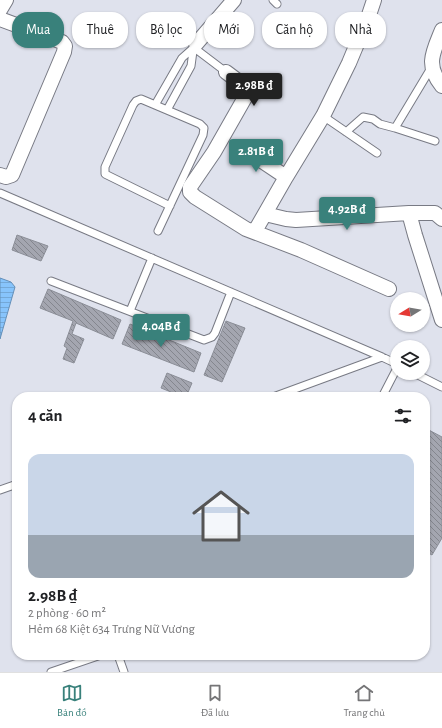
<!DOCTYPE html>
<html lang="vi">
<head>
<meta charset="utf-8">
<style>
	:root { --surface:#fff; --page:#f2f2f2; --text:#202124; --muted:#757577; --line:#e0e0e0; --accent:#39817b }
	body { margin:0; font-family:"Alegreya Sans",sans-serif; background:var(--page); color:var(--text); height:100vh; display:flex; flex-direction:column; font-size:15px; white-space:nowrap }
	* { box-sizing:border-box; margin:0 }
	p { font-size:13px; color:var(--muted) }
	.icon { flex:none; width:22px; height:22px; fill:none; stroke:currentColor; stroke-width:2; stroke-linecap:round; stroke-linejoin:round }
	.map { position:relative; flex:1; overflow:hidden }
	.details { position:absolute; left:12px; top:392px; width:418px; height:268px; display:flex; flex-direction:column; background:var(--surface); border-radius:16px; box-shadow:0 1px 3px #0004 }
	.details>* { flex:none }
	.hud { position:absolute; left:12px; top:12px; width:418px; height:36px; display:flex; gap:8px }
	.needle { width:26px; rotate:259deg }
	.tools { position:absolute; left:390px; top:292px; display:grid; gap:8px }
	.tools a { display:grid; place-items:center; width:40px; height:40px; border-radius:50%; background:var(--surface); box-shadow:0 1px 3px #0004; font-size:20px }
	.price { position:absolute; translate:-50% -34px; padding:0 9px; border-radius:4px; background:var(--accent); color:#fff; font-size:13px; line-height:26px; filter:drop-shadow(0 1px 2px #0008) }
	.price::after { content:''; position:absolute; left:50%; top:24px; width:12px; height:9px; margin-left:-6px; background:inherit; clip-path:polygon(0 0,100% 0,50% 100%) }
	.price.on { background:#222; color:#fff }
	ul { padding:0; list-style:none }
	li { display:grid; align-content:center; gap:8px; height:212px; padding:0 16px }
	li+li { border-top:1px solid var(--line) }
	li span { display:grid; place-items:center; height:124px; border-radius:12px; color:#555 }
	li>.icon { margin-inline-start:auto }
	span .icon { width:72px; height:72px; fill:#fffc; stroke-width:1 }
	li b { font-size:17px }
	h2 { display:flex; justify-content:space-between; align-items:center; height:48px; padding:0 16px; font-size:17px }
	.pill { padding:0 14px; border-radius:16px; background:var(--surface); box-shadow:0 1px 3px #0004; font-size:14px; line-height:36px }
	.pill.on { background:var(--accent); color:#fff }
	.tab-bar { display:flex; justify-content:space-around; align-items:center; height:56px; border-top:1px solid var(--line); background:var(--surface); font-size:11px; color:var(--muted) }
	.tab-bar a { display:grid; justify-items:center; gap:2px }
	.tab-bar .on { color:var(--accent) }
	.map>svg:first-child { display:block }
	.water { fill:url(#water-rules); stroke:#648fb8 }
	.building { fill:url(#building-back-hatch); stroke:#8b8e97 }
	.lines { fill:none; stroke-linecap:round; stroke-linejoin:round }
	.lane-casing { stroke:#787a84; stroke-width:9 }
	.street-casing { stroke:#787a84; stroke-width:16 }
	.lane { stroke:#fff; stroke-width:7 }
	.street { stroke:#fff; stroke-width:14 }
</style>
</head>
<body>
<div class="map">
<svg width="442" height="672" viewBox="0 0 442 672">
	<defs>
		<pattern id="water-rules" width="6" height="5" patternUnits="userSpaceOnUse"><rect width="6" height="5" fill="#87c4fc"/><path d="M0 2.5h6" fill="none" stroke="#74a8d7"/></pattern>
		<pattern id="building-back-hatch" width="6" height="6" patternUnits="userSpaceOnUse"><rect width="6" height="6" fill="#a4a6b0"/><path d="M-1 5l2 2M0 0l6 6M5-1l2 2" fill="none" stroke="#84868e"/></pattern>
	</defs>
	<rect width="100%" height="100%" fill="#dfe2ed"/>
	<!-- water -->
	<path class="water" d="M 0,278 L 11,282 L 15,287 L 0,339 Z"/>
	<!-- building -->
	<path class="building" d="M 17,235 L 48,246 L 41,261 L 12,250 Z
		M 48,289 L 121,320 L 113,339 L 76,323 L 72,334 L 84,339 L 74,363 L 63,359 L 67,348 L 64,346 L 73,321 L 40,308 Z
		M 226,321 L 245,328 L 222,382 L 204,375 Z
		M 130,324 L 201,353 L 194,372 L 122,344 Z
		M 167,373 L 192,383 L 186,397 L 170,397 L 171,392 L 161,388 Z
		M 425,428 L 442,437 L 442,538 L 432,555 L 425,551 Z"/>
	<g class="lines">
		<!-- lane casing -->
		<g class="lane-casing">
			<path id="lane" d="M 273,0 L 277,4
				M 197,50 L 226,72
				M 431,68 L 395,128 L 435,141
				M 155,105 L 182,58 L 191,50
				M 167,110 L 191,66 L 193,51
				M 323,116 L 377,153
				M 346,132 L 363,117 L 373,119 L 380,124 L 395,128
				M 0,193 L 382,357 L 397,364
				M 158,231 L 203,135 L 204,128 L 200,124 L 141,99 L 136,101 L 133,105 L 105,167 L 105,174 L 170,206
				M 51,281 L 204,340 L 212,337 L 215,333 L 231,292
				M 130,311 L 152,258
				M 414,373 L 442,387
				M 273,397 L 382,357
				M 382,397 L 397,368
				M 0,490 L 17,484
				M 118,655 L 124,672
				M 51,672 L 101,655"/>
		</g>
		<!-- street casing -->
		<g class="street-casing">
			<path id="street" d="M 0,10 L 6,0
				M 0,19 L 62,42 L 65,46 L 64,52 L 12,175 L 6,177 L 0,175
				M 442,30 C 433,52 425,65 442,86
				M 196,44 L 234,0
				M 226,72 L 246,87 L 247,94 L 214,152 L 190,187 L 190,192 L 195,197 L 246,229 L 301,250 L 389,289
				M 241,147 L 286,177
				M 409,213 L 415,235 L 442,320
				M 265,214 L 286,219 L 296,220 L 409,213 L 435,213 L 442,219
				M 255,231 L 286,177 L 323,116 L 349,63 L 369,15 L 374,0"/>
		</g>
		<!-- lane -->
		<use href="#lane" class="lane"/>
		<!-- street -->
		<use href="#street" class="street"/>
	</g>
</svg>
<div class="tools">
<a><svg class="needle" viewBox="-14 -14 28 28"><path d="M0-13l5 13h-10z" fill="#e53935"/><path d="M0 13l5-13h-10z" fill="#757577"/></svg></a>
<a><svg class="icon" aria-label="layers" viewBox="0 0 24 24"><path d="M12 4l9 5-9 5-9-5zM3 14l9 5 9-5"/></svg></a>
</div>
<b class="price on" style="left:254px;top:107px">2.98B ₫</b>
<b class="price" style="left:256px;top:173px">2.81B ₫</b>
<b class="price" style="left:347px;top:231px">4.92B ₫</b>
<b class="price" style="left:161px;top:348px">4.04B ₫</b>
<div class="hud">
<a class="pill on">Mua</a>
<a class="pill">Thuê</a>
<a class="pill">Bộ lọc</a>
<a class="pill">Mới</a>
<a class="pill">Căn hộ</a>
<a class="pill">Nhà</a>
</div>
<section class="details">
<h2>4 căn<svg class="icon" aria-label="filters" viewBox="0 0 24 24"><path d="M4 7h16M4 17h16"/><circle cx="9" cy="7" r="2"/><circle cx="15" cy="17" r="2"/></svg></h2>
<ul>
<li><span style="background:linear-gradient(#c9d6e8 65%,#9aa5b1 0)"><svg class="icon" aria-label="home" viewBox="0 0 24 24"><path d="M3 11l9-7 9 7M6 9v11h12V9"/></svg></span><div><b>2.98B ₫</b><p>2 phòng · 60 m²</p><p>Hẻm 68 Kiệt 634 Trưng Nữ Vương</p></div></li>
</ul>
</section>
</div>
<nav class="tab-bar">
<a class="on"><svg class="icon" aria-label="map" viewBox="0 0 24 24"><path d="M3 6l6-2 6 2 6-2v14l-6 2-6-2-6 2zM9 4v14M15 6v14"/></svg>Bản đồ</a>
<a><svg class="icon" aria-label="saved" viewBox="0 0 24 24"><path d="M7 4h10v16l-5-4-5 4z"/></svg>Đã lưu</a>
<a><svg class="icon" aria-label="home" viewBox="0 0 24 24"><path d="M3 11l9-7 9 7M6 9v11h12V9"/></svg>Trang chủ</a>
</nav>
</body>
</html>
